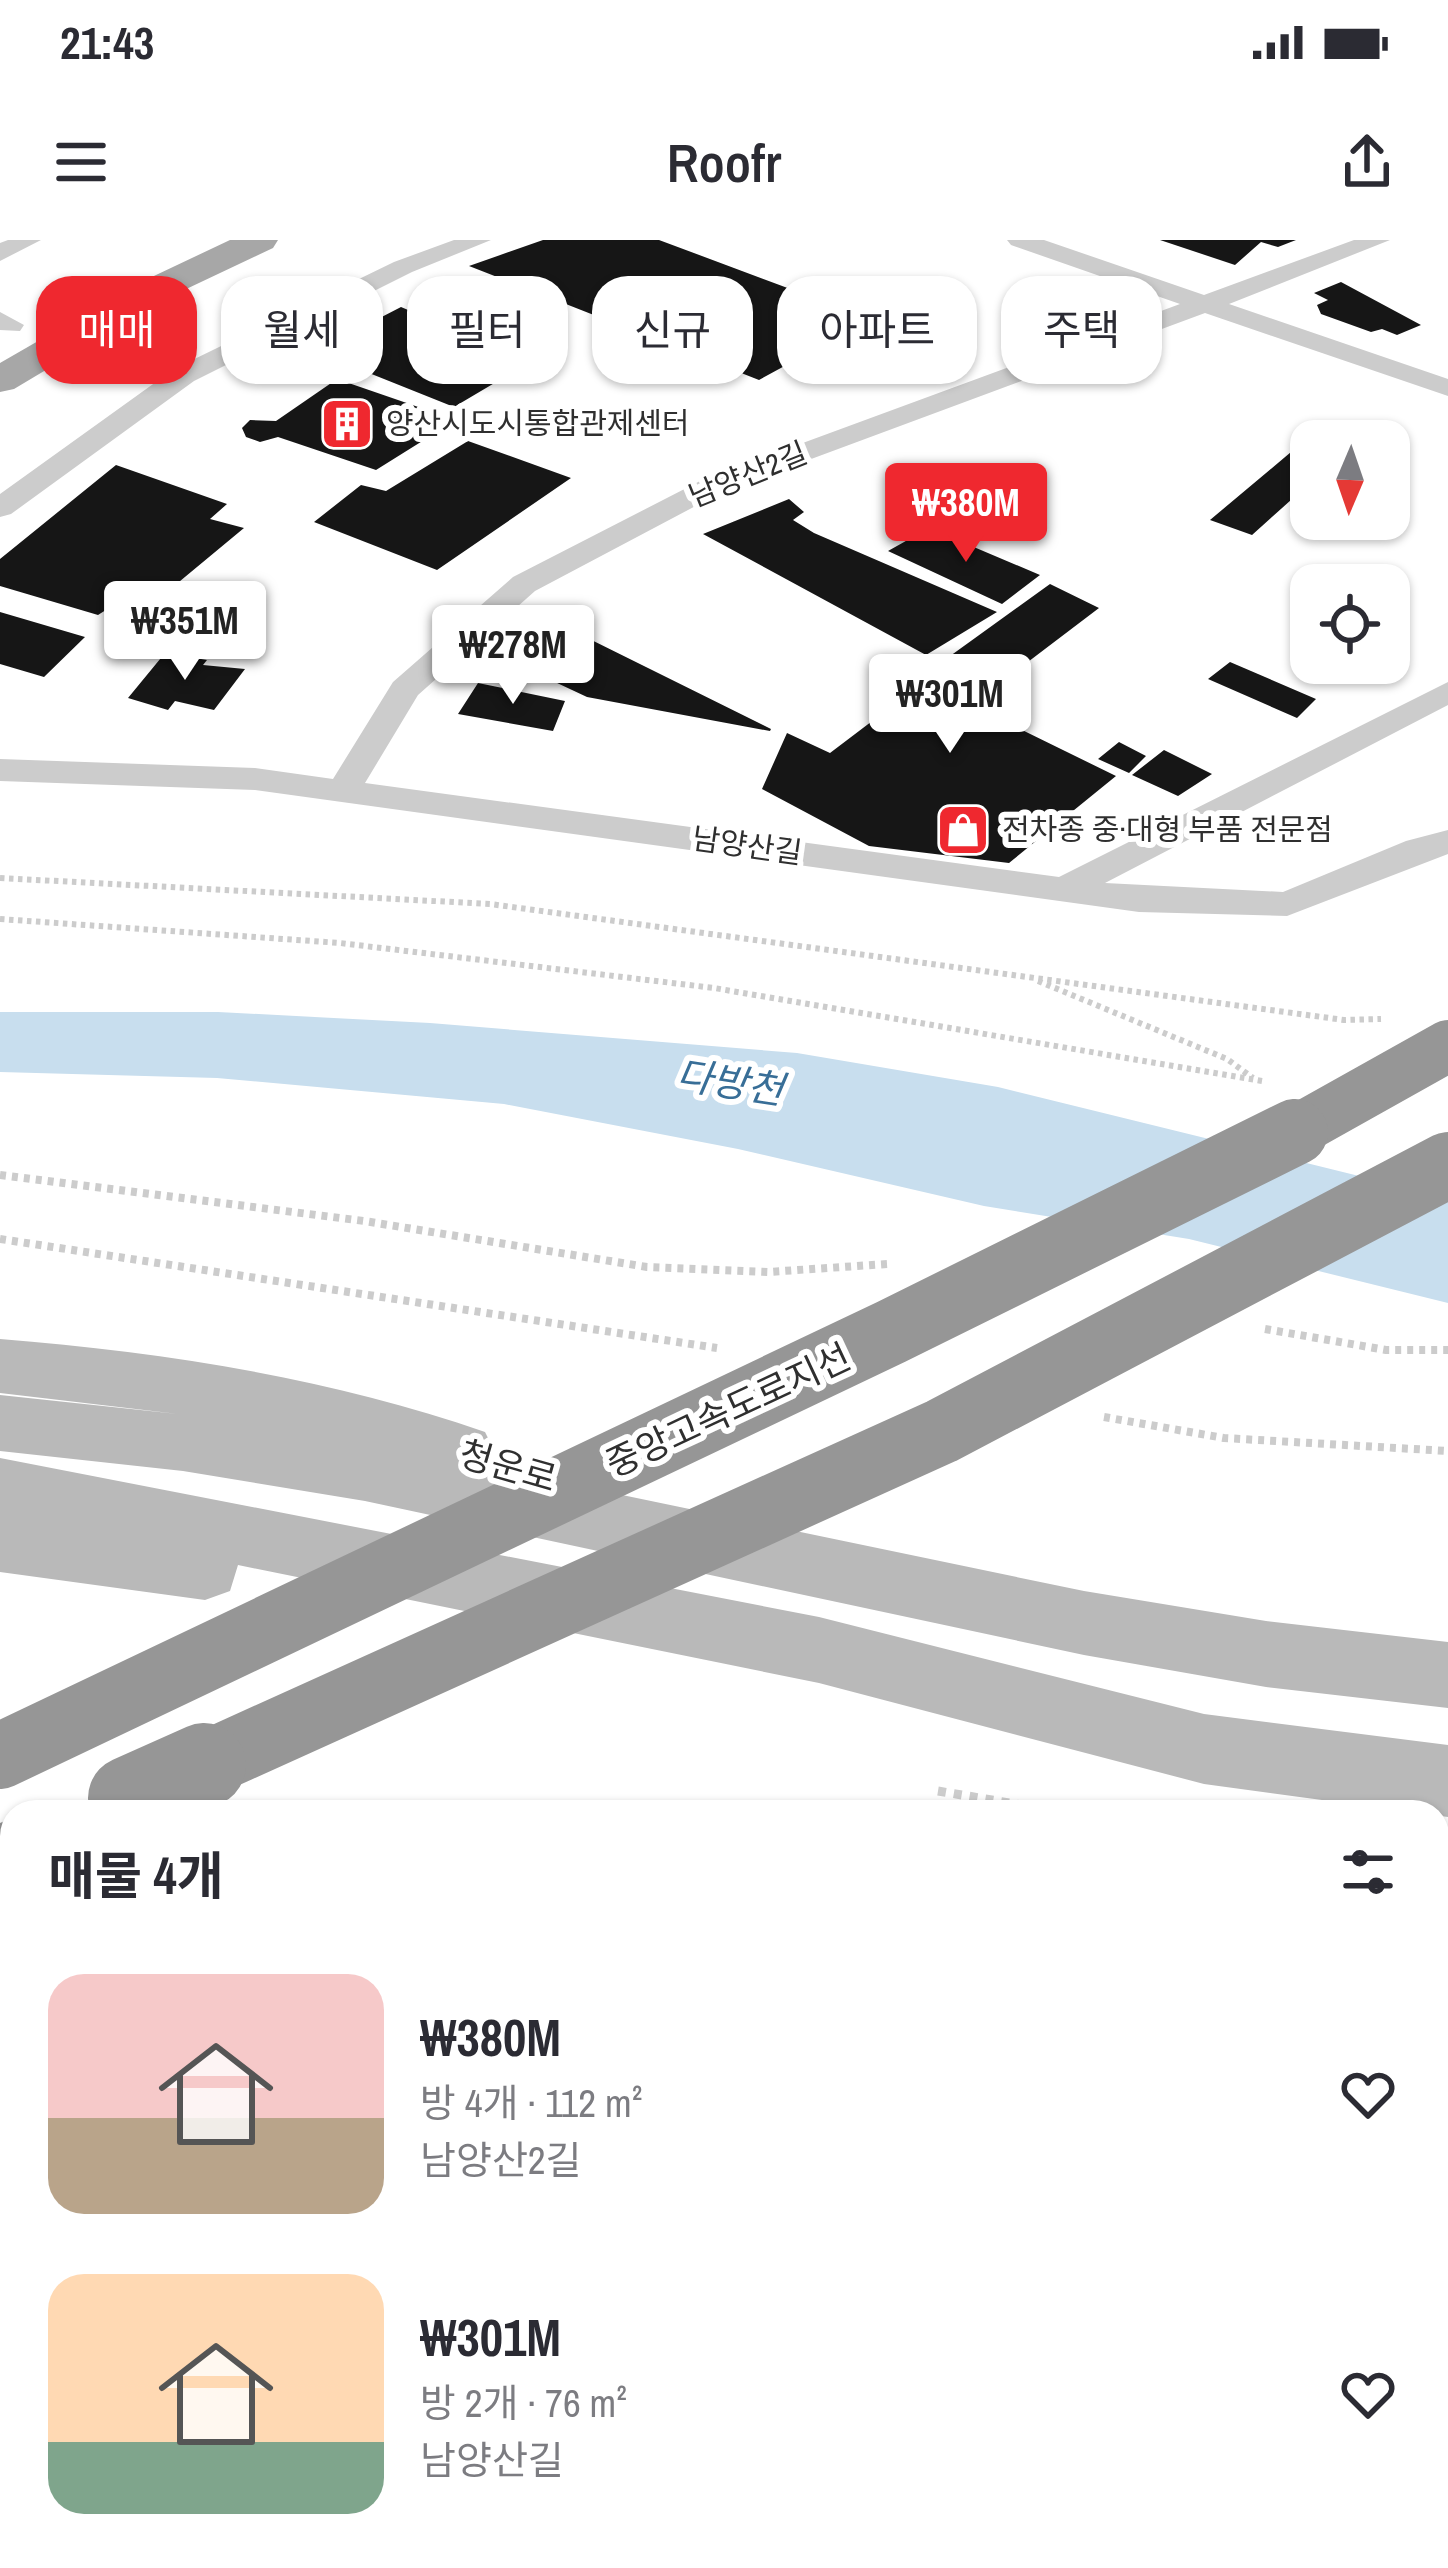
<!DOCTYPE html>
<html lang="ko">
<head>
<meta charset="utf-8">
<style>
	:root { --surface:#fff; --page:#f2f2f3; --text:#2b2b33; --muted:#7c7c81; --accent:#ef282f }
	body { margin:0; font-family:"Archivo Narrow","Noto Sans KR",sans-serif; background:var(--page); color:var(--text); height:100vh; display:flex; flex-direction:column; font-size:45px; white-space:nowrap }
	* { box-sizing:border-box; margin:0 }
	p { font-size:39px; color:var(--muted) }
	.icon { flex:none; width:66px; height:66px; fill:none; stroke:currentColor; stroke-width:2; stroke-linecap:round; stroke-linejoin:round }
	.map { position:relative; flex:1; overflow:hidden }
	.sheet { position:absolute; left:0px; top:1560px; width:1449px; height:768px; display:flex; flex-direction:column; background:var(--surface); border-radius:36px 36px 0 0; box-shadow:0 3px 9px #0004 }
	.sheet>* { flex:none }
	.guide { position:absolute; left:36px; top:36px; width:1377px; height:108px; display:flex; gap:24px }
	.needle { width:78px; rotate:182deg }
	.controls { position:absolute; left:1290px; top:180px; display:grid; gap:24px }
	.controls a { display:grid; place-items:center; width:120px; height:120px; border-radius:24px; background:var(--surface); box-shadow:0 3px 9px #0004; font-size:60px }
	.price { position:absolute; translate:-50% -102px; padding:0 27px; border-radius:12px; background:#fff; color:#222; font-size:39px; line-height:78px; filter:drop-shadow(0 3px 6px #0008) }
	.price::after { content:''; position:absolute; left:50%; top:72px; width:36px; height:27px; margin-left:-18px; background:inherit; clip-path:polygon(0 0,100% 0,50% 100%) }
	.price.active { background:var(--accent); color:#fff }
	ul { padding:0; list-style:none }
	li { display:flex; align-items:center; gap:36px; height:300px; padding:0 48px }
	li span { display:grid; place-items:center; flex:none; width:336px; height:240px; border-radius:36px; color:#555 }
	li>.icon { margin-inline-start:auto }
	span .icon { width:144px; height:144px; fill:#fffc; stroke-width:1 }
	li b { font-size:51px }
	h2 { display:flex; justify-content:space-between; align-items:center; height:144px; padding:0 48px; font-size:51px }
	.tag { padding:0 42px; border-radius:36px; background:var(--surface); box-shadow:0 3px 9px #0004; font-size:42px; line-height:108px }
	.tag.active { background:var(--accent); color:#fff }
	.status { display:flex; justify-content:space-between; align-items:center; height:84px; padding:0 60px; background:var(--surface); direction:ltr }
	.status svg { height:33px; fill:currentColor }
	header { display:flex; justify-content:space-between; align-items:center; height:156px; padding:0 48px; background:var(--surface); font-size:54px; font-weight:600 }
	.map>svg:first-child { display:block }
	.water { fill:#c8deee }
	.building { fill:#161616 }
	.lines { fill:none; stroke-linecap:round; stroke-linejoin:round }
	.path-far2 { stroke:#ccc; stroke-width:6; stroke-dasharray:4.5 4.5; stroke-linecap:butt }
	.path-far1 { stroke:#ccc; stroke-width:8; stroke-dasharray:6 6; stroke-linecap:butt }
	.path { stroke:#ccc; stroke-width:9; stroke-dasharray:8 8; stroke-linecap:butt }
	.street { fill:#ccc; fill-rule:evenodd }
	.secondary { fill:#b9b9b9; fill-rule:evenodd }
	.primary { fill:#a7a7a7; fill-rule:evenodd }
	.highway { fill:#969696; fill-rule:evenodd }
	.highway-bridge-far2 { stroke:#969696; stroke-width:52 }
	.highway-bridge-far1 { stroke:#969696; stroke-width:66 }
	.highway-bridge { stroke:#969696; stroke-width:84 }
	.labels { text-anchor:middle; stroke-width:12; stroke-linejoin:round; paint-order:stroke }
	.far-poi-label { font-size:30px; fill:#2f2f2f; stroke:#fff; text-anchor:start }
	.far-street-label { font-size:30px; fill:#2f2f2f; stroke:#fff }
	.street-label { font-size:36px; fill:#2f2f2f; stroke:#fff }
	.water-label { font-size:39px; font-style:italic; fill:#386e97; stroke:#fff }
</style>
</head>
<body>
<div class="status"><b>21:43</b><svg viewBox="0 0 49 12"><path d="M0 12V9h3v3zM5 12V6h3v6zM10 12V3h3v9zM15 12V0h3v12zM26 1h20v11H26zM47 4h2v5h-2z"/></svg></div>
<header><svg class="icon" aria-label="menu" viewBox="0 0 24 24"><path d="M4 6h16M4 12h16M4 18h16"/></svg>Roofr<svg class="icon" aria-label="share" viewBox="0 0 24 24"><path d="M12 15V3M7 8l5-5 5 5M5 13v7h14v-7"/></svg></header>
<div class="map">
<svg width="1448" height="2328" viewBox="0 0 1448 2328">
	<rect width="100%" height="100%" fill="#fff"/>
	<!-- water -->
	<path class="water" d="M 0,772 L 218,772 L 430,783 L 797,813 L 998,847 L 1448,958 L 1448,1063 L 1189,999 L 984,966 L 738,909 L 504,864 L 217,838 L 0,832 Z"/>
	<!-- building -->
	<path class="building" d="M 543,0 L 659,0 L 871,79 L 759,140 L 469,26 Z
		M 1160,0 L 1296,0 L 1278,7 L 1261,2 L 1235,25 Z
		M 1341,42 L 1421,85 L 1397,95 L 1382,89 L 1371,92 L 1321,74 L 1317,65 L 1328,60 L 1314,53 Z
		M 401,67 L 420,75 L 415,80 L 448,92 L 430,105 L 508,135 L 454,167 L 349,125 L 369,112 L 343,97 Z
		M 337,139 L 456,180 L 376,230 L 278,197 L 260,202 L 246,197 L 242,188 L 250,180 L 276,181 Z
		M 468,201 L 571,238 L 437,330 L 314,282 L 361,245 L 386,251 Z
		M 1291,212 L 1311,220 L 1311,242 L 1252,295 L 1210,280 Z
		M 116,225 L 227,264 L 210,279 L 244,288 L 156,361 L 131,354 L 98,375 L 0,346 L 0,319 Z
		M 789,259 L 804,272 L 793,280 L 814,293 L 997,372 L 926,415 L 703,294 Z
		M 929,288 L 1040,335 L 1002,364 L 888,311 Z
		M 1050,344 L 1099,368 L 971,465 L 1116,536 L 1009,623 L 869,606 L 762,549 L 787,493 L 830,513 L 925,441 L 961,459 L 921,437 Z
		M 0,372 L 85,397 L 44,437 L 0,424 Z
		M 535,372 L 771,489 L 770,491 L 587,457 L 495,414 Z
		M 165,413 L 207,420 L 203,425 L 245,429 L 214,470 L 175,461 L 168,470 L 128,458 Z
		M 1230,422 L 1316,459 L 1297,478 L 1208,439 Z
		M 478,443 L 565,461 L 553,491 L 458,474 Z
		M 1119,502 L 1146,516 L 1129,533 L 1098,519 Z
		M 1164,510 L 1212,534 L 1178,556 L 1132,535 Z
		M 1437,1780 L 1448,1782 L 1448,1997 L 1437,1994 Z
		M 472,2316 L 661,2316 L 671,2328 L 482,2328 Z"/>
	<g class="lines">
		<!-- path-far2 -->
		<path class="path-far2" d="M 0,638 L 490,664 L 1344,780 L 1381,779
			M 0,679 L 340,703 L 714,748 L 1262,841
			M 1038,741 L 1227,819 L 1253,838"/>
		<!-- path-far1 -->
		<path class="path-far1" d="M 0,935 L 364,981 L 647,1027 L 768,1032 L 887,1024
			M 0,999 L 717,1108
			M 1265,1089 L 1386,1110 L 1448,1110
			M 1104,1177 L 1224,1198 L 1448,1211"/>
		<!-- path -->
		<path class="path" d="M 938,1551 L 1063,1572
			M 1437,1630 L 1448,1631"/>
		<!-- street -->
		<path class="street" d="M 8,0 L 41,0 L 0,21 L 0,3 Z
			M 454,0 L 491,0 L 412,32 L 194,141 L 11,274 L 0,277 L 0,254 L 174,129 L 394,22 Z
			M 1007,0 L 1044,0 L 1204,55 L 1354,0 L 1390,0 L 1229,64 L 1448,139 L 1448,156 L 1205,73 L 722,252 L 535,351 L 418,455 L 365,543 L 1059,637 L 1448,442 L 1448,465 L 1105,643 L 1283,652 L 1406,601 L 1448,590 L 1448,614 L 1287,676 L 1139,672 L 255,550 L 0,541 L 0,519 L 255,528 L 333,539 L 393,442 L 513,337 L 702,240 L 1180,64 L 1011,5 Z
			M 0,72 L 24,85 L 20,91 L 0,90 Z"/>
		<!-- secondary -->
		<path class="secondary" d="M 0,1099 C 162,1112 331,1138 485,1192 L 495,1212 L 487,1227 L 1084,1351 L 1266,1381 L 1448,1402 L 1448,1468 L 1266,1447 L 1084,1415 L 365,1261 L 183,1231 L 0,1211 L 0,1155 L 178,1174 L 0,1153 Z
			M 0,1218 L 819,1377 L 1204,1474 L 1448,1505 L 1448,1577 L 1204,1544 L 819,1443 L 238,1325 L 230,1351 L 205,1360 L 0,1332 Z"/>
		<!-- primary -->
		<path class="primary" d="M 230,0 L 278,0 L 273,8 L 163,60 L 14,149 L 0,152 L 0,123 L 137,44 Z"/>
		<!-- highway -->
		<path class="highway" d="M 12,1578 L 12,1717 L 0,1722 L 0,1583 Z"/>
		<!-- highway-bridge-far2 -->
		<path class="highway-bridge-far2" d="M 1289,895 L 1448,806"/>
		<!-- highway-bridge-far1 -->
		<path class="highway-bridge-far1" d="M 0,1516 L 891,1092 L 1295,892
			M 197,1528 L 942,1191 L 1448,925"/>
		<!-- highway-bridge -->
		<path class="highway-bridge" d="M 130,1558 L 204,1525"/>
	</g>
	<!-- icons -->
	<defs>
		<g id="building-square" transform="scale(2.7)"><rect x="-9" y="-9" width="18" height="18" rx="4" fill="#ef282f" stroke="#fff"/><path d="M-4-6H4V6H1V3H-1V6H-4ZM-2.5-4.3h1.7v1.8h-1.7ZM.8-4.3h1.7v1.8H.8ZM-2.5-1h1.7V.8h-1.7ZM.8-1h1.7V.8H.8Z" fill="#fff"/></g>
		<g id="shop-square" transform="scale(2.7)"><rect x="-9" y="-9" width="18" height="18" rx="4" fill="#ef282f" stroke="#fff"/><path d="M-5-2.5h2.3a2.7 3.5 0 0 1 5.4 0H5L5.5 6h-11ZM-1.5-2.5h3a1.5 2.3 0 0 0-3 0Z" fill="#fff"/></g>
	</defs>
	<g fill-rule="evenodd">
		<use href="#building-square" x="347" y="184"/>
		<use href="#shop-square" x="963" y="590"/>
	</g>
	<g class="labels">
		<!-- far-poi labels -->
		<g class="far-poi-label">
			<text x="386" y="194">양산시도시통합관제센터</text>
			<text x="1002" y="600">전차종 중·대형 부품 전문점</text>
		</g>
		<!-- far-street labels -->
		<g class="far-street-label">
			<text transform="translate(748 235) rotate(-22)" y="10">남양산2길</text>
			<text transform="translate(747 606) rotate(8)" y="10">남양산길</text>
		</g>
		<!-- street labels -->
		<g class="street-label">
			<text transform="translate(728 1170) rotate(-25)" y="13">중앙고속도로지선</text>
			<text transform="translate(508 1226) rotate(16)" y="13">청운로</text>
		</g>
		<!-- water labels -->
		<g class="water-label">
			<text transform="translate(730 842) rotate(9)" y="14">다방천</text>
		</g>
	</g>
</svg>
<div class="controls">
<a><svg class="needle" viewBox="-14 -14 28 28"><path d="M0-13l5 13h-10z" fill="#e53935"/><path d="M0 13l5-13h-10z" fill="#7c7c81"/></svg></a>
<a><svg class="icon" aria-label="locate" viewBox="0 0 24 24"><circle cx="12" cy="12" r="6"/><path d="M12 2v4M12 18v4M2 12h4M18 12h4"/></svg></a>
</div>
<b class="price active" style="left:966px;top:325px">₩380M</b>
<b class="price" style="left:185px;top:443px">₩351M</b>
<b class="price" style="left:513px;top:467px">₩278M</b>
<b class="price" style="left:950px;top:516px">₩301M</b>
<div class="guide">
<a class="tag active">매매</a>
<a class="tag">월세</a>
<a class="tag">필터</a>
<a class="tag">신규</a>
<a class="tag">아파트</a>
<a class="tag">주택</a>
</div>
<section class="sheet">
<h2>매물 4개<svg class="icon" aria-label="filters" viewBox="0 0 24 24"><path d="M4 7h16M4 17h16"/><circle cx="9" cy="7" r="2"/><circle cx="15" cy="17" r="2"/></svg></h2>
<ul>
<li><span style="background:linear-gradient(#f6c9c9 60%,#b9a48a 0)"><svg class="icon" aria-label="home" viewBox="0 0 24 24"><path d="M3 11l9-7 9 7M6 9v11h12V9"/></svg></span><div><b>₩380M</b><p>방 4개 · 112 m²</p><p>남양산2길</p></div><svg class="icon" aria-label="heart" viewBox="0 0 24 24"><path d="M12 20l-8-8c-3-5 5-10 8-4 3-6 11-1 8 4z"/></svg></li>
<li><span style="background:linear-gradient(#ffd9b3 70%,#7fa58c 0)"><svg class="icon" aria-label="home" viewBox="0 0 24 24"><path d="M3 11l9-7 9 7M6 9v11h12V9"/></svg></span><div><b>₩301M</b><p>방 2개 · 76 m²</p><p>남양산길</p></div><svg class="icon" aria-label="heart" viewBox="0 0 24 24"><path d="M12 20l-8-8c-3-5 5-10 8-4 3-6 11-1 8 4z"/></svg></li>
</ul>
</section>
</div>
</body>
</html>
